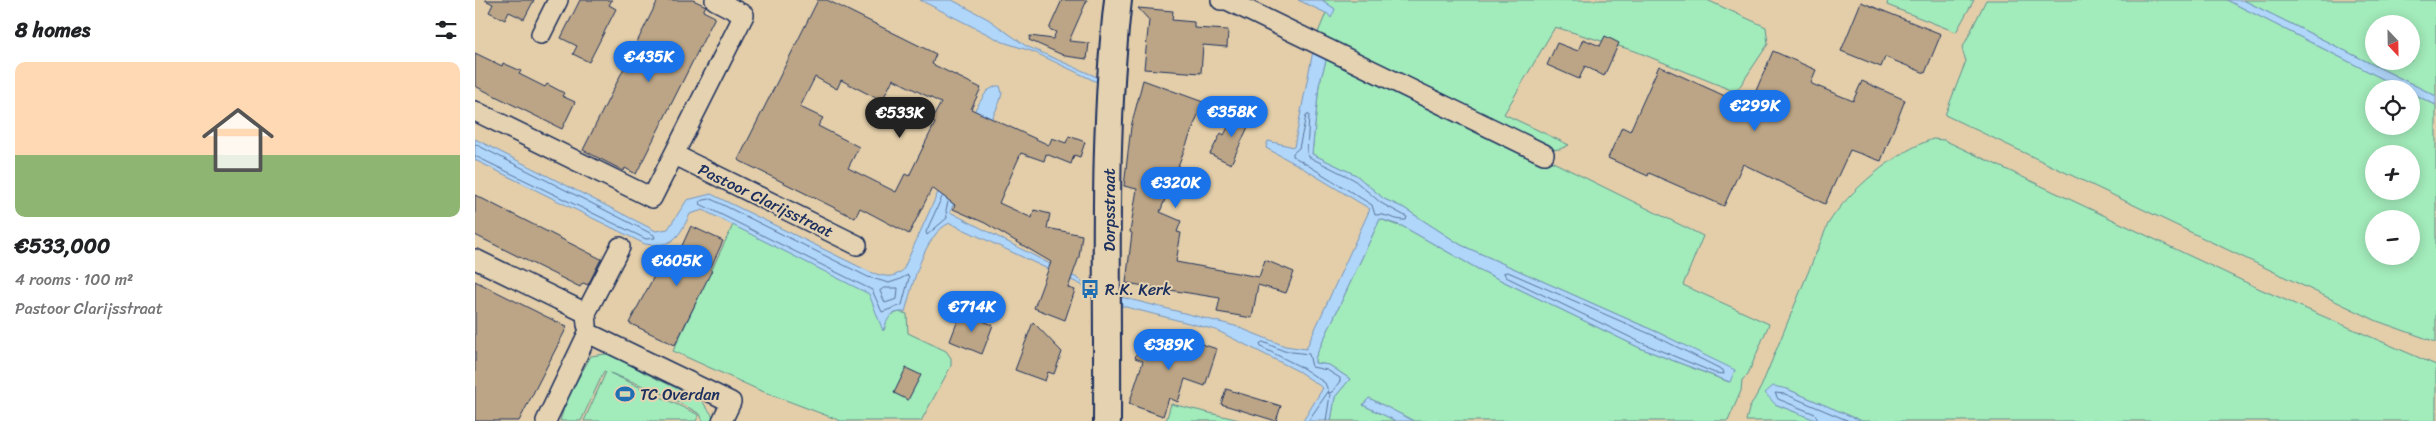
<!DOCTYPE html>
<html lang="en">
<head>
<meta charset="utf-8">
<style>
	:root { --surface:#fff; --page:#f6f6f6; --text:#202124; --muted:#757577; --line:#e0e0e0; --accent:#1a73e8 }
	body { margin:0; font-family:Sriracha,sans-serif; background:var(--page); color:var(--text); height:100vh; display:flex; flex-direction:column; font-size:19px; white-space:nowrap }
	* { box-sizing:border-box; margin:0 }
	p { font-size:16px; color:var(--muted) }
	.icon { flex:none; width:28px; height:28px; fill:none; stroke:currentColor; stroke-width:2; stroke-linecap:round; stroke-linejoin:round }
	.map { position:relative; flex:1; overflow:hidden }
	.side { display:flex; flex-direction:column; background:var(--surface); width:475px }
	.side>* { flex:none }
	.needle { width:32px; rotate:158deg }
	.controls { position:absolute; left:1890px; top:15px; display:grid; gap:10px }
	.controls a { display:grid; place-items:center; width:55px; height:55px; border-radius:50%; background:var(--surface); box-shadow:0 2px 12px #0003; font-size:25px }
	.price { position:absolute; translate:-50% -42px; padding:0 11px; border-radius:18px; background:var(--accent); color:#fff; font-size:16px; line-height:32px; filter:drop-shadow(0 1px 2px #0008) }
	.price::after { content:''; position:absolute; left:50%; top:30px; width:15px; height:11px; margin-left:-8px; background:inherit; clip-path:polygon(0 0,100% 0,50% 100%) }
	.price.on { background:#222; color:#fff }
	ul { padding:0; list-style:none }
	li { display:grid; align-content:center; gap:10px; height:265px; padding:0 15px }
	li+li { border-top:1px solid var(--line) }
	li span { display:grid; place-items:center; height:155px; border-radius:10px; color:#555 }
	li>.icon { margin-inline-start:auto }
	span .icon { width:90px; height:90px; fill:#fffc; stroke-width:1 }
	li b { font-size:21px }
	h2 { display:flex; justify-content:space-between; align-items:center; height:60px; padding:0 15px; font-size:21px }
	main { display:flex; flex:1; min-height:0 }
	.map>svg:first-child { display:block }
	.green { fill:#a2ebba; stroke:#5e8d8c; fill-rule:evenodd }
	.water { fill:#b0d6f9; stroke:#7493bb }
	.lines { fill:none; stroke-linecap:round; stroke-linejoin:round }
	.shore { stroke:#57729c; stroke-width:1 }
	.building { fill:#bca586; stroke:#1b2f5e; fill-rule:evenodd }
	.street-casing { stroke:#1b2f5e; stroke-width:22 }
	.secondary-casing { stroke:#1b2f5e; stroke-width:30 }
	.street { stroke:#e5d2b0; stroke-width:19 }
	.secondary { stroke:#e5d2b0; stroke-width:26 }
	.labels { text-anchor:middle; stroke-width:4; stroke-linejoin:round; paint-order:stroke }
	.street-label { font-size:16px; fill:#1b2f5e; stroke:#e5d2b0 }
	.poi-label { font-size:16px; fill:#1b2f5e; stroke:#e5d2b0; text-anchor:start }
</style>
</head>
<body>
<main>
<section class="side">
<h2>8 homes<svg class="icon" aria-label="filters" viewBox="0 0 24 24"><path d="M4 7h16M4 17h16"/><circle cx="9" cy="7" r="2"/><circle cx="15" cy="17" r="2"/></svg></h2>
<ul>
<li><span style="background:linear-gradient(#ffd9b3 60%,#8fb573 0)"><svg class="icon" aria-label="home" viewBox="0 0 24 24"><path d="M3 11l9-7 9 7M6 9v11h12V9"/></svg></span><div><b>€533,000</b><p>4 rooms · 100 m²</p><p>Pastoor Clarijsstraat</p></div></li>
</ul>
</section>
<div class="map">
<svg width="1961" height="421" viewBox="0 0 1961 421">
	<rect width="100%" height="100%" fill="#e3cea9"/>
	<filter id="ink" filterUnits="userSpaceOnUse"><feTurbulence type="fractalNoise" baseFrequency=".02" numOctaves="2"/><feDisplacementMap in="SourceGraphic" scale="10" xChannelSelector="R" yChannelSelector="G"/><feConvolveMatrix kernelMatrix="1 2 1 2 8 2 1 2 1" color-interpolation-filters="sRGB"/></filter>
	<g filter="url(#ink)">
		<!-- green -->
		<path class="green" d="M 847,0 L 1232,0 L 1291,27 L 1293,44 L 1261,92 L 1160,51 L 1080,27 L 1029,114 L 1094,145 L 1085,149 L 1072,150 L 840,40 L 851,13 L 860,9 Z
			M 1413,0 L 1499,0 L 1481,32 L 1412,5 Z
			M 1511,0 L 1752,0 L 1928,89 L 1899,89 L 1899,126 L 1936,126 L 1936,93 L 1961,105 L 1961,342 L 1902,321 L 1470,115 L 1491,61 L 1487,49 ZM 1899,154 L 1936,154 L 1936,191 L 1899,191 ZM 1899,219 L 1936,219 L 1936,256 L 1899,256 Z
			M 1768,0 L 1961,0 L 1961,96 ZM 1899,24 L 1936,24 L 1936,61 L 1899,61 Z
			M 852,57 L 1069,161 L 1078,162 L 1228,236 L 1208,285 L 1294,324 L 1273,374 L 1267,380 L 1266,391 L 1253,421 L 939,421 L 894,398 L 888,405 L 921,421 L 856,421 L 860,397 L 875,379 L 854,365 L 840,363 L 840,358 L 905,219 L 921,225 L 927,226 L 1003,269 L 1165,348 L 1254,382 L 1260,371 L 1184,333 L 986,245 L 929,208 L 909,199 L 881,175 L 837,154 L 844,85 Z
			M 1458,139 L 1469,140 L 1785,289 L 1961,365 L 1961,421 L 1387,421 L 1312,389 L 1300,404 L 1343,421 L 1271,421 L 1274,409 L 1286,387 L 1353,224 C 1373,191 1421,151 1458,139 Z
			M 258,225 L 395,294 L 409,330 L 413,316 L 424,312 L 432,314 L 433,333 L 471,351 L 476,358 L 476,366 L 446,421 L 366,421 L 284,390 L 198,351 Z
			M 138,353 L 168,372 L 226,400 L 238,416 L 237,421 L 228,421 L 225,414 L 189,394 L 135,373 L 224,415 L 221,421 L 109,421 L 131,372 L 129,371 L 106,421 L 85,421 L 92,398 L 116,356 Z
			M 696,404 L 769,421 L 691,421 Z"/>
		<!-- water -->
		<path class="water" d="M 445,0 L 477,0 L 513,19 L 551,46 L 622,77 L 622,82 L 559,52 L 528,42 Z
			M 823,0 L 847,0 L 860,9 L 856,18 L 853,14 Z
			M 1752,0 L 1768,0 L 1961,96 L 1961,105 L 1936,93 L 1936,89 L 1928,89 Z
			M 838,51 L 852,57 L 844,85 L 837,154 L 881,175 L 909,199 L 929,208 L 986,245 L 1184,333 L 1260,370 L 1255,382 L 1165,348 L 1003,269 L 927,226 L 905,219 L 840,358 L 840,363 L 854,365 L 875,379 L 860,397 L 856,421 L 828,421 L 848,388 L 823,371 L 741,330 L 647,306 L 646,297 L 760,326 L 810,346 L 831,349 L 895,209 L 821,164 L 791,148 L 793,141 L 819,147 Z
			M 521,86 L 525,86 L 527,93 L 525,101 L 475,212 L 602,278 L 610,283 L 609,286 L 475,223 C 449,233 437,287 430,312 C 415,311 413,318 408,331 L 394,294 L 228,210 L 215,214 C 204,237 198,248 170,244 L 0,160 L 0,139 L 181,231 L 193,229 L 212,200 L 236,194 L 395,272 C 408,276 417,280 428,270 L 501,108 L 512,91 Z
			M 1298,386 L 1312,389 L 1387,421 L 1343,421 L 1300,404 L 1290,393 Z
			M 894,398 L 939,421 L 921,421 L 888,405 Z"/>
		<g class="lines">
			<!-- shore -->
			<path class="shore" d="M 834,115 L 832,153 L 834,157 L 878,179 L 906,203 L 932,217 L 931,220 C 920,221 911,213 900,215 L 897,205 L 818,156 L 818,153 L 824,148 L 831,116 Z
				M 0,144 L 179,235 L 180,238 L 171,239 L 0,156
				M 467,197 L 451,232 L 452,235 L 472,218 L 471,210 L 473,202
				M 236,199 L 393,277 L 414,283 L 423,280 L 433,275 L 434,278 L 427,305 L 407,312 L 397,290 L 225,204 L 226,201 Z
				M 1033,272 L 1182,337 L 1248,370 L 1249,374 L 1240,373 L 1167,343 L 1031,277 L 1029,273 Z
				M 409,288 L 423,288 L 422,299 L 410,303 L 405,291 Z
				M 788,342 L 809,351 L 834,354 L 837,367 L 852,370 L 865,378 L 865,381 L 857,392 L 854,393 L 850,383 L 826,367 L 786,347 L 785,344 Z
				M 833,421 L 853,392 L 855,395 L 851,421
				M 1343,421 L 1340,414 L 1303,399 L 1300,393 L 1310,394 L 1374,421"/>
		</g>
		<!-- building -->
		<path class="building" d="M 10,0 L 59,0 L 49,19 L 34,12 L 30,20 L 14,12 L 18,4 Z
			M 105,0 L 137,0 L 134,5 L 141,9 L 114,62 L 98,54 L 102,46 L 86,38 Z
			M 183,0 L 218,0 L 231,6 L 228,11 L 240,17 L 161,174 L 150,168 L 149,171 L 108,150 Z
			M 343,0 L 352,0 L 461,54 L 457,64 L 506,88 L 496,109 L 574,145 L 577,138 L 591,143 L 594,136 L 610,142 L 605,157 L 599,155 L 596,164 L 571,154 L 569,161 L 546,153 L 524,203 L 557,218 L 559,210 L 575,214 L 572,228 L 607,235 L 604,257 L 593,288 L 600,290 L 590,320 L 559,308 L 576,262 L 510,223 L 478,209 L 480,205 L 457,188 L 434,234 L 385,208 L 380,218 L 263,160 ZM 340,77 L 362,89 L 366,80 L 407,101 L 418,79 L 466,103 L 456,121 L 460,123 L 434,176 L 430,174 L 421,192 L 373,168 L 384,147 L 343,126 L 348,118 L 325,107 Z
			M 587,0 L 612,0 L 594,41 L 614,43 L 612,59 L 590,56 L 554,40 L 555,36 L 578,39 L 581,32 L 574,29 Z
			M 1386,2 L 1466,34 L 1450,73 L 1410,57 L 1406,67 L 1366,51 Z
			M 663,8 L 698,11 L 697,20 L 719,22 L 719,28 L 753,30 L 752,47 L 728,45 L 726,73 L 669,69 L 674,20 Z
			M 1130,36 L 1144,43 L 1129,76 L 1110,66 L 1104,79 L 1072,65 L 1082,43 L 1103,51 L 1108,39 L 1125,46 Z
			M 1298,51 L 1341,70 L 1336,82 L 1337,84 L 1378,101 L 1387,81 L 1430,100 L 1406,161 L 1375,150 L 1350,204 L 1268,164 L 1249,206 L 1174,173 L 1173,176 L 1133,158 L 1147,127 L 1155,131 L 1184,66 L 1274,107 Z
			M 0,53 L 27,66 L 28,63 L 46,71 L 44,74 L 70,87 L 72,84 L 89,93 L 87,96 L 100,102 L 87,129 L 0,86 Z
			M 668,80 L 728,102 L 685,212 L 706,221 L 702,232 L 706,233 L 701,262 L 784,277 L 790,260 L 819,272 L 811,293 L 783,285 L 777,318 L 742,312 L 745,298 L 651,283 L 657,233 L 655,232 L 662,189 L 649,186 L 656,127 Z
			M 762,110 L 777,118 L 756,164 L 735,154 L 746,133 L 749,135 Z
			M 0,195 L 126,259 L 113,285 L 108,283 L 105,287 L 0,235 Z
			M 216,226 L 248,241 L 235,269 L 237,270 L 200,345 L 154,323 L 190,256 L 200,261 Z
			M 0,281 L 92,327 L 44,421 L 0,421 Z
			M 486,312 L 518,325 L 507,354 L 475,341 Z
			M 558,322 L 587,352 L 579,374 L 573,372 L 570,381 L 540,370 Z
			M 695,334 L 742,349 L 730,386 L 710,379 L 703,402 L 694,398 L 688,416 L 654,404 L 668,361 L 660,358 L 667,339 L 677,342 Z
			M 431,368 L 446,375 L 433,400 L 419,393 Z
			M 751,389 L 806,406 L 801,421 L 746,404 Z"/>
		<g class="lines">
			<!-- street casing -->
			<g class="street-casing">
				<path id="street" d="M 746,0 L 752,0 L 1069,154
					M 66,34 L 83,0
					M 0,111 L 177,198 L 269,15 L 240,0
					M 200,155 L 382,245
					M 0,259 L 111,313
					M 112,325 L 111,313 L 145,247
					M 113,333 L 256,402 L 247,421
					M 71,421 L 113,333"/>
			</g>
			<!-- secondary casing -->
			<g class="secondary-casing">
				<path id="secondary" d="M 632,421 C 633,282 627,138 643,0"/>
			</g>
			<!-- street -->
			<use href="#street" class="street"/>
			<!-- secondary -->
			<use href="#secondary" class="secondary"/>
		</g>
	</g>
	<!-- icons -->
	<defs>
		<g id="bus-bare" transform="scale(1.5)"><path d="M-5-6H5V4H4V6H2V4H-2V6H-4V4H-5ZM-3.5-4V0h7V-4ZM-3.5 1.2v1.5H-2V1.2ZM2 1.2v1.5H3.5V1.2Z" fill="#1f6fb2" stroke="#e5d2b0" stroke-width="2.5" paint-order="stroke"/></g>
		<g id="stadium-bare" transform="scale(1.5)"><path d="M0-5a6.5 5 0 1 0 0 10a6.5 5 0 1 0 0-10ZM-3.5-1.8h7v3.6h-7Z" fill="#1f6fb2" stroke="#e5d2b0" stroke-width="2.5" paint-order="stroke"/></g>
	</defs>
	<g fill-rule="evenodd">
		<use href="#bus-bare" x="615" y="289"/>
		<use href="#stadium-bare" x="150" y="394"/>
	</g>
	<g class="labels">
		<!-- street labels -->
		<g class="street-label">
			<text transform="translate(291 200) rotate(26)" y="6">Pastoor Clarijsstraat</text>
			<text transform="translate(634 210) rotate(-90)" y="6">Dorpsstraat</text>
		</g>
		<!-- poi labels -->
		<g class="poi-label">
			<text x="630" y="295">R.K. Kerk</text>
			<text x="165" y="400">TC Overdan</text>
		</g>
	</g>
</svg>
<div class="controls">
<a><svg class="needle" viewBox="-14 -14 28 28"><path d="M0-13l5 13h-10z" fill="#e53935"/><path d="M0 13l5-13h-10z" fill="#757577"/></svg></a>
<a><svg class="icon" aria-label="locate" viewBox="0 0 24 24"><circle cx="12" cy="12" r="6"/><path d="M12 2v4M12 18v4M2 12h4M18 12h4"/></svg></a>
<a>+</a>
<a>−</a>
</div>
<b class="price" style="left:174px;top:83px">€435K</b>
<b class="price" style="left:1280px;top:132px">€299K</b>
<b class="price" style="left:757px;top:138px">€358K</b>
<b class="price on" style="left:425px;top:139px">€533K</b>
<b class="price" style="left:701px;top:209px">€320K</b>
<b class="price" style="left:202px;top:287px">€605K</b>
<b class="price" style="left:497px;top:333px">€714K</b>
<b class="price" style="left:694px;top:371px">€389K</b>
</div>
</main>
</body>
</html>
